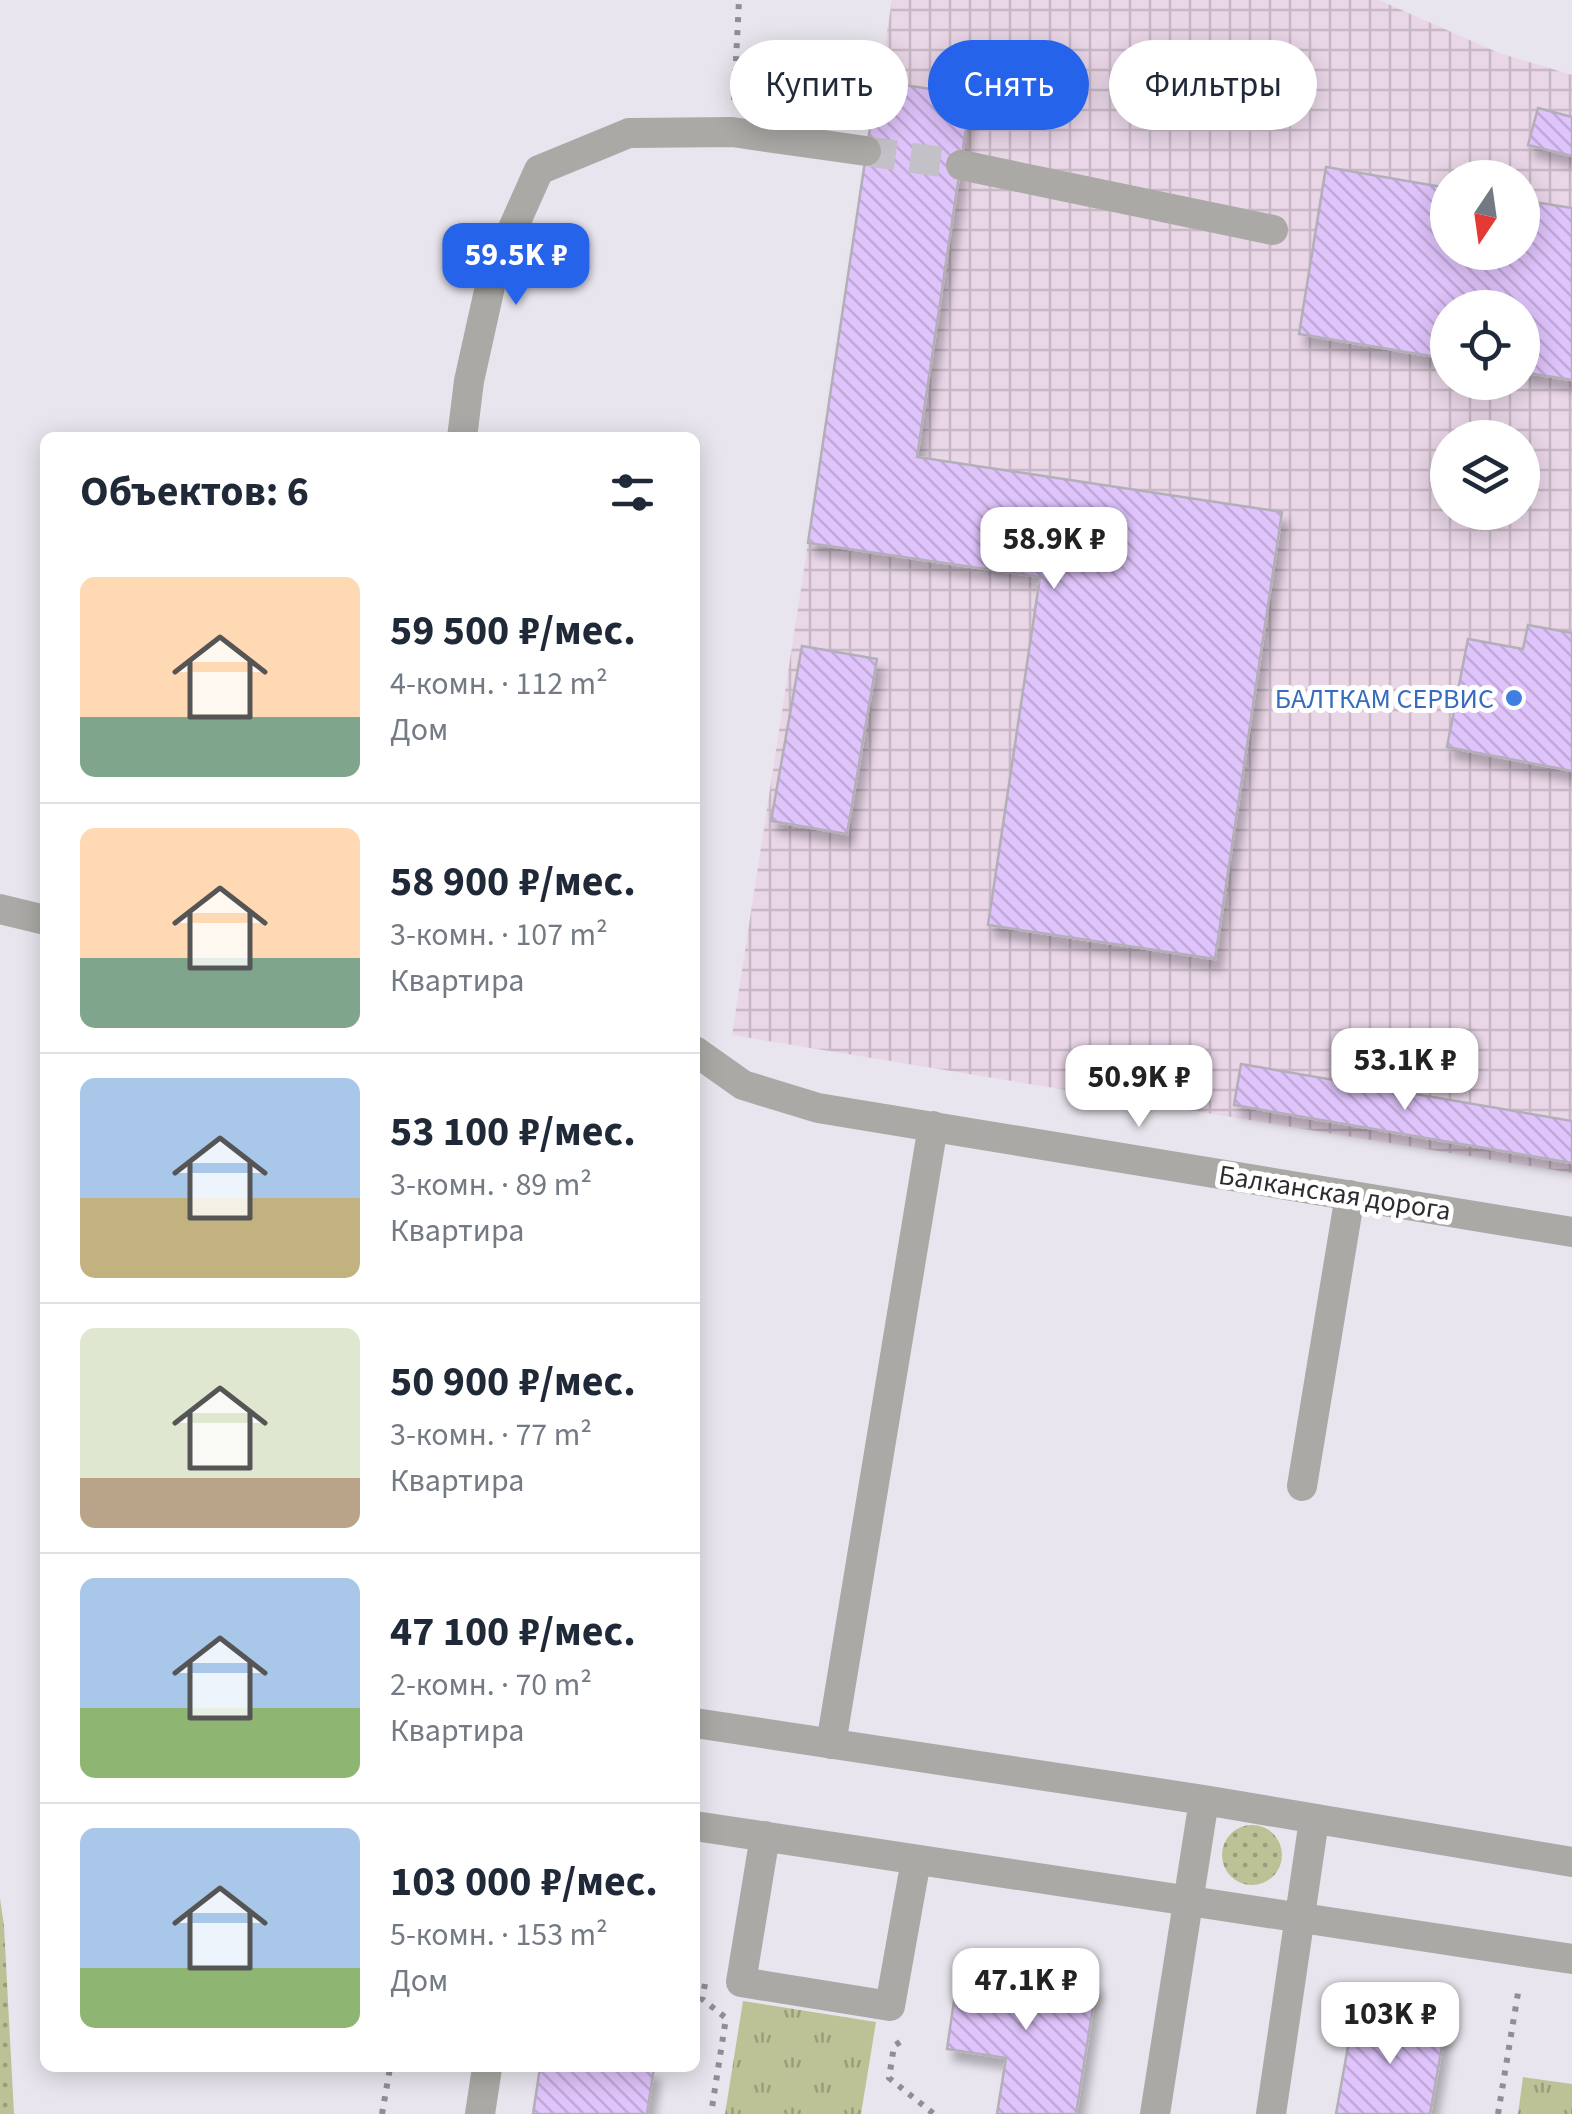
<!DOCTYPE html>
<html lang="ru">
<head>
<meta charset="utf-8">
<style>
	:root { --surface:#fff; --page:#f2f2f3; --text:#1f2937; --muted:#747a83; --line:#e0e1e3; --accent:#2563eb }
	body { margin:0; font-family:"Source Sans 3",sans-serif; background:var(--page); color:var(--text); height:100vh; display:flex; flex-direction:column; font-size:38px; white-space:nowrap }
	* { box-sizing:border-box; margin:0 }
	p { font-size:32px; color:var(--muted) }
	.icon { flex:none; width:55px; height:55px; fill:none; stroke:currentColor; stroke-width:2; stroke-linecap:round; stroke-linejoin:round }
	.map { position:relative; flex:1; overflow:hidden }
	.details { position:absolute; left:40px; top:432px; width:660px; height:1640px; display:flex; flex-direction:column; background:var(--surface); border-radius:15px; box-shadow:0 5px 25px #0003 }
	.details>* { flex:none }
	.hud { position:absolute; left:730px; top:40px; width:690px; height:90px; display:flex; gap:20px }
	.needle { width:65px; rotate:193deg }
	.fabs { position:absolute; left:1430px; top:160px; display:grid; gap:20px }
	.fabs a { display:grid; place-items:center; width:110px; height:110px; border-radius:50%; background:var(--surface); box-shadow:0 5px 25px #0003; font-size:50px }
	.price { position:absolute; translate:-50% -85px; padding:0 22px; border-radius:20px; background:#fff; color:#222; font-size:32px; line-height:65px; filter:drop-shadow(0 2px 5px #0008) }
	.price::after { content:''; position:absolute; left:50%; top:60px; width:30px; height:22px; margin-left:-15px; background:inherit; clip-path:polygon(0 0,100% 0,50% 100%) }
	.price.selected { background:var(--accent); color:#fff }
	ul { padding:0; list-style:none }
	li { display:flex; align-items:center; gap:30px; height:250px; padding:0 40px }
	li+li { border-top:2px solid var(--line) }
	li span { display:grid; place-items:center; flex:none; width:280px; height:200px; border-radius:15px; color:#555 }
	li>.icon { margin-inline-start:auto }
	span .icon { width:120px; height:120px; fill:#fffc; stroke-width:1 }
	li b { font-size:42px }
	h2 { display:flex; justify-content:space-between; align-items:center; height:120px; padding:0 40px; font-size:42px }
	.pill { padding:0 35px; border-radius:45px; background:var(--surface); box-shadow:0 5px 25px #0003; font-size:35px; line-height:90px }
	.pill.selected { background:var(--accent); color:#fff }
	.map>svg:first-child { display:block }
	.industrial { fill:url(#industrial-grid); fill-rule:evenodd }
	.grass { fill:url(#grass-dots) }
	.park { fill:url(#park-tufts) }
	.building { fill:url(#building-back-hatch); stroke:#b3afb8; stroke-width:2.5; filter:url(#shadow) }
	.lines { fill:none; stroke-linecap:round; stroke-linejoin:round }
	.minor-tunnel { stroke:#c4c0c8; stroke-width:30; stroke-dasharray:30 15; stroke-linecap:butt }
	.path { stroke:#908d94; stroke-width:6; stroke-dasharray:5 8; stroke-linecap:butt }
	.minor { stroke:#aba9a5; stroke-width:30 }
	.shop-dot { fill:#3f7fe0; stroke:#fff; stroke-width:4 }
	.labels { text-anchor:middle; stroke-width:10; stroke-linejoin:round; paint-order:stroke }
	.shop-label { font-size:28px; fill:#366cbe; stroke:#fff; text-anchor:end }
	.street-label { font-size:28px; fill:#2e2c30; stroke:#fff }
</style>
</head>
<body>
<div class="map">
<svg width="1572" height="2114" viewBox="0 0 1572 2114">
	<defs>
		<pattern id="industrial-grid" width="8" height="8" patternUnits="userSpaceOnUse" patternTransform="scale(2.5)"><rect width="8" height="8" fill="#e9d6e7"/><path d="M0 4h8M4 0v8" fill="none" stroke="#c8b8c6"/></pattern>
		<pattern id="grass-dots" width="8" height="8" patternUnits="userSpaceOnUse" patternTransform="scale(2.5)"><rect width="8" height="8" fill="#bcc295"/><path d="M2 2h.1M6 6h.1" fill="none" stroke="#999e7a" stroke-width="1.8" stroke-linecap="round"/></pattern>
		<pattern id="park-tufts" width="24" height="20" patternUnits="userSpaceOnUse" patternTransform="scale(2.5)"><rect width="24" height="20" fill="#bcc295"/><path d="M3 7l-1-3M5 7V3M7 7l1-3M15 17l-1-3M17 17v-4M19 17l1-3" fill="none" stroke="#999e7a"/></pattern>
		<pattern id="building-back-hatch" width="6" height="6" patternUnits="userSpaceOnUse" patternTransform="scale(2.5)"><rect width="6" height="6" fill="#dfc3fb"/><path d="M-1 5l2 2M0 0l6 6M5-1l2 2" fill="none" stroke="#c0a8d7"/></pattern>
		<filter id="shadow"><feDropShadow dx="6" dy="11" stdDeviation="5" flood-color="#0004"/></filter>
	</defs>
	<rect width="100%" height="100%" fill="#e9e5ee"/>
	<!-- industrial -->
	<path class="industrial" d="M 892,0 L 1379,0 L 1499,53 L 1572,75 L 1572,1173 L 732,1035 ZM 1448,178 L 1522,178 L 1522,252 L 1448,252 ZM 1448,308 L 1522,308 L 1522,382 L 1448,382 ZM 1448,438 L 1522,438 L 1522,512 L 1448,512 Z"/>
	<!-- grass -->
	<path class="grass" d="M1222 1855a30 30 0 1 1 60 0a30 30 0 1 1-60 0Z
		M 0,1898 L 4,1926 L 14,2114 L 0,2114 Z"/>
	<!-- park -->
	<path class="park" d="M 743,2001 L 876,2022 L 861,2114 L 725,2114 Z
		M 1523,2077 L 1572,2084 L 1572,2114 L 1518,2114 Z"/>
	<!-- building -->
	<path class="building" d="M 877,81 L 971,95 L 917,457 L 1282,512 L 1215,959 L 988,925 L 1040,577 L 808,543 Z
		M 1538,108 L 1572,117 L 1572,156 L 1528,145 Z
		M 1326,167 L 1448,188 L 1448,252 L 1522,252 L 1522,200 L 1572,208 L 1572,380 L 1522,372 L 1522,308 L 1448,308 L 1448,359 L 1299,334 Z
		M 1528,625 L 1572,633 L 1572,771 L 1447,747 L 1468,639 L 1523,649 Z
		M 802,646 L 877,659 L 847,834 L 771,821 Z
		M 1241,1064 L 1572,1121 L 1572,1163 L 1234,1105 Z
		M 960,1960 L 1097,1982 L 1076,2114 L 997,2114 L 1006,2058 L 947,2049 Z
		M 1354,2013 L 1445,2029 L 1430,2114 L 1336,2114 Z
		M 540,2068 L 654,2068 L 647,2114 L 533,2114 Z"/>
	<g class="lines">
		<!-- minor-tunnel -->
		<path class="minor-tunnel" d="M 866,151 L 961,165"/>
		<!-- path -->
		<path class="path" d="M 734,100 L 739,0
			M 705,1984 L 702,1999 L 726,2018 L 711,2114
			M 900,2042 L 894,2046 L 889,2078 L 934,2114
			M 382,2114 L 390,2068
			M 1498,2114 L 1519,1987"/>
		<!-- minor -->
		<path class="minor" d="M 961,165 L 1273,230
			M 462,438 L 469,381 L 493,273 L 539,170 L 629,133 L 732,132 L 866,151
			M 0,909 L 45,920
			M 695,1051 L 743,1085 L 818,1108 L 1572,1232
			M 1302,1486 L 1350,1195
			M 695,1723 L 1204,1800 L 1572,1862
			M 831,1744 L 933,1126
			M 695,1826 L 1572,1959
			M 765,1836 L 741,1982 L 890,2006 L 916,1860
			M 480,2114 L 487,2068
			M 1155,2114 L 1204,1800
			M 1271,2114 L 1314,1820"/>
	</g>
	<!-- markers -->
	<circle class="shop-dot" cx="1514" cy="698" r="10"/>
	<g class="labels">
		<!-- shop labels -->
		<g class="shop-label">
			<text x="1494" y="708">БАЛТКАМ СЕРВИС</text>
		</g>
		<!-- street labels -->
		<g class="street-label">
			<text transform="translate(1335 1192) rotate(9)" y="10">Балканская дорога</text>
		</g>
	</g>
</svg>
<div class="fabs">
<a><svg class="needle" viewBox="-14 -14 28 28"><path d="M0-13l5 13h-10z" fill="#e53935"/><path d="M0 13l5-13h-10z" fill="#747a83"/></svg></a>
<a><svg class="icon" aria-label="locate" viewBox="0 0 24 24"><circle cx="12" cy="12" r="6"/><path d="M12 2v4M12 18v4M2 12h4M18 12h4"/></svg></a>
<a><svg class="icon" aria-label="layers" viewBox="0 0 24 24"><path d="M12 4l9 5-9 5-9-5zM3 14l9 5 9-5"/></svg></a>
</div>
<b class="price selected" style="left:516px;top:308px">59.5K ₽</b>
<b class="price" style="left:1054px;top:592px">58.9K ₽</b>
<b class="price" style="left:1405px;top:1113px">53.1K ₽</b>
<b class="price" style="left:1139px;top:1130px">50.9K ₽</b>
<b class="price" style="left:1026px;top:2033px">47.1K ₽</b>
<b class="price" style="left:1390px;top:2067px">103K ₽</b>
<div class="hud">
<a class="pill">Купить</a>
<a class="pill selected">Снять</a>
<a class="pill">Фильтры</a>
</div>
<section class="details">
<h2>Объектов: 6<svg class="icon" aria-label="filters" viewBox="0 0 24 24"><path d="M4 7h16M4 17h16"/><circle cx="9" cy="7" r="2"/><circle cx="15" cy="17" r="2"/></svg></h2>
<ul>
<li><span style="background:linear-gradient(#ffd9b3 70%,#7fa58c 0)"><svg class="icon" aria-label="home" viewBox="0 0 24 24"><path d="M3 11l9-7 9 7M6 9v11h12V9"/></svg></span><div><b>59 500 ₽/мес.</b><p>4-комн. · 112 m²</p><p>Дом</p></div></li>
<li><span style="background:linear-gradient(#ffd9b3 65%,#7fa58c 0)"><svg class="icon" aria-label="home" viewBox="0 0 24 24"><path d="M3 11l9-7 9 7M6 9v11h12V9"/></svg></span><div><b>58 900 ₽/мес.</b><p>3-комн. · 107 m²</p><p>Квартира</p></div></li>
<li><span style="background:linear-gradient(#a9c7e8 60%,#c2b280 0)"><svg class="icon" aria-label="home" viewBox="0 0 24 24"><path d="M3 11l9-7 9 7M6 9v11h12V9"/></svg></span><div><b>53 100 ₽/мес.</b><p>3-комн. · 89 m²</p><p>Квартира</p></div></li>
<li><span style="background:linear-gradient(#dfe7d0 75%,#b9a48a 0)"><svg class="icon" aria-label="home" viewBox="0 0 24 24"><path d="M3 11l9-7 9 7M6 9v11h12V9"/></svg></span><div><b>50 900 ₽/мес.</b><p>3-комн. · 77 m²</p><p>Квартира</p></div></li>
<li><span style="background:linear-gradient(#a9c7e8 65%,#8fb573 0)"><svg class="icon" aria-label="home" viewBox="0 0 24 24"><path d="M3 11l9-7 9 7M6 9v11h12V9"/></svg></span><div><b>47 100 ₽/мес.</b><p>2-комн. · 70 m²</p><p>Квартира</p></div></li>
<li><span style="background:linear-gradient(#a9c7e8 70%,#8fb573 0)"><svg class="icon" aria-label="home" viewBox="0 0 24 24"><path d="M3 11l9-7 9 7M6 9v11h12V9"/></svg></span><div><b>103 000 ₽/мес.</b><p>5-комн. · 153 m²</p><p>Дом</p></div></li>
</ul>
</section>
</div>
</body>
</html>
